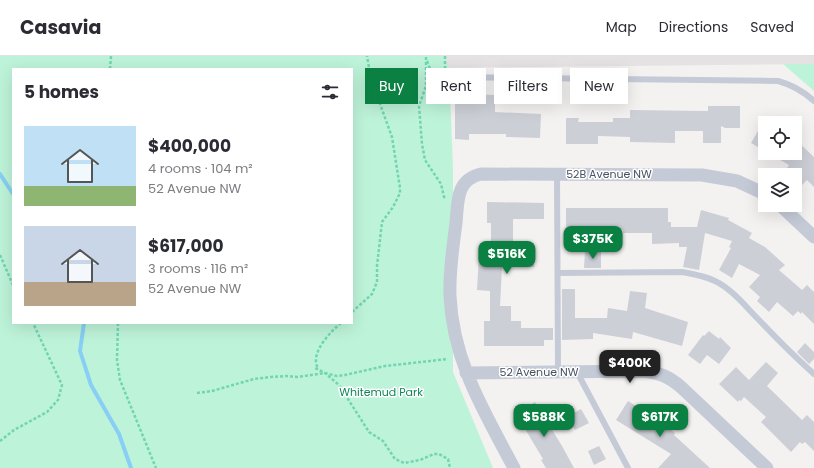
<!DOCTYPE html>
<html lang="en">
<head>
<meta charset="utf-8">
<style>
	:root { --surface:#fff; --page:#f2f2f3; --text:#2b2b33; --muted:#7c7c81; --line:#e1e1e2; --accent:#0b8043 }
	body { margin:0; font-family:Poppins,sans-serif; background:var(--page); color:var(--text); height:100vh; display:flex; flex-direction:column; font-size:15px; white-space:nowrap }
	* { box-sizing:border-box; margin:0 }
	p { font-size:13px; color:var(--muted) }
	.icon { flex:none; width:22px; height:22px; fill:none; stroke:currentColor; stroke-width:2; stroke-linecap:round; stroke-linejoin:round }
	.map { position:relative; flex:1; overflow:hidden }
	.details { position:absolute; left:12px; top:12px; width:341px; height:256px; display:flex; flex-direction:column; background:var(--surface); border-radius:0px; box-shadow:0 4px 16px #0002 }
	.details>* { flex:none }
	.hud { position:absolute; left:365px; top:12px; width:380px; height:36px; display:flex; gap:8px }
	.tools { position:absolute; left:758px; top:60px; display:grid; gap:8px }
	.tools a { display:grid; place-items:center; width:44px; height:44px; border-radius:0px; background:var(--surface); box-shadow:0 4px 16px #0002; font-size:20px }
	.price { position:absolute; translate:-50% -34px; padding:0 9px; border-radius:8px; background:var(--accent); color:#fff; font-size:13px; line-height:26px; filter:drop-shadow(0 1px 2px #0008) }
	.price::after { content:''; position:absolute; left:50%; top:24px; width:12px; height:9px; margin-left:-6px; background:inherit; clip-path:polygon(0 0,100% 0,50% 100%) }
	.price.current { background:#222; color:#fff }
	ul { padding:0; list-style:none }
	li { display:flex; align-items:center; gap:12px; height:100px; padding:0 12px }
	li span { display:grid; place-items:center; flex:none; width:112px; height:80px; border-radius:0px; color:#555 }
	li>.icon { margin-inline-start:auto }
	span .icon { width:48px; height:48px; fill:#fffc; stroke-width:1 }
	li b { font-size:17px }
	h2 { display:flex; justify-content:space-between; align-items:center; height:48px; padding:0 12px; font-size:17px }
	.pill { padding:0 14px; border-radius:0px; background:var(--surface); box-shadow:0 4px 16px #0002; font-size:14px; line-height:36px }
	.pill.current { background:var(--accent); color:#fff }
	header { display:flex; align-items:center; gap:24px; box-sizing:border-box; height:56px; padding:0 20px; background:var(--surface); border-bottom:1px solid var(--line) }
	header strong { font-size:19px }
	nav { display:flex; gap:22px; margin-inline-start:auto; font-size:14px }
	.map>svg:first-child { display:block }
	.education { fill:#e5e2e3 }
	.green { fill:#bdf3d9; fill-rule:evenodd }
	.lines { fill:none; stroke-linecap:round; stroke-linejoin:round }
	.stream { stroke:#87cff4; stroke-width:4 }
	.building { fill:#cdcfd7 }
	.path { stroke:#72d5b1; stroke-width:2.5; stroke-dasharray:3 2; stroke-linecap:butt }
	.lane { stroke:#c4cbd7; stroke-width:6 }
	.street { stroke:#c4cbd7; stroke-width:13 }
	.labels { text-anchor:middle; stroke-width:3; stroke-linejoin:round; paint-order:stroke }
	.street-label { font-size:11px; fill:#475161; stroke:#fff }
	.park-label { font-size:11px; fill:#108459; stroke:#fff }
</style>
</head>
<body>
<header>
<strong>Casavia</strong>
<nav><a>Map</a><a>Directions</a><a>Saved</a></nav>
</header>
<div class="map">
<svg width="814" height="412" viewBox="0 0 814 412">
	<rect width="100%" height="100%" fill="#f4f1f1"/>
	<!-- education -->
	<path class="education" d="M 0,0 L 814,0 L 814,8 L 349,13 L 13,13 Z"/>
	<!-- green -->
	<path class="green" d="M 0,0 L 443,0 L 449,11 L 453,113 L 453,316 L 493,412 L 0,412 ZM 13,13 L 352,13 L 352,267 L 13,267 Z
		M 783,8 L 814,8 L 814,36 L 814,35 Z"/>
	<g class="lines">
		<!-- stream -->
		<path class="stream" d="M 0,118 L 13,138
			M 84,267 L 80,295 L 91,329 L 119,378 L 131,412"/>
	</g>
	<!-- building -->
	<path class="building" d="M 467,38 L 495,39 L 495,56 L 541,58 L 540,82 L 506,81 L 506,78 L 469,78 L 469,84 L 455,83 L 455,46 L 467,46 Z
		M 708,50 L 740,50 L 740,72 L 725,72 L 721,70 L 721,87 L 703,87 L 703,75 L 675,75 L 675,87 L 630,86 L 630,81 L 598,80 L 598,88 L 566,88 L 566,62 L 579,62 L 578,66 L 613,66 L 613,62 L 630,62 L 630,54 L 708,55 Z
		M 765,63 L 765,95 L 751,87 Z
		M 795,83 L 814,101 L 814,131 L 807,124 L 801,130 L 795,124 L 795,119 L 789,119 L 785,115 L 789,109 L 768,97 L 795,97 Z
		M 487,146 L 544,147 L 544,163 L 513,163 L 513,193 L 534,193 L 534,211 L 502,211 L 500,250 L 511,250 L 511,265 L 521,265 L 521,272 L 553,272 L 553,284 L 544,284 L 544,290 L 484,290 L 484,265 L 490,265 L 490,235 L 477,234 L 479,199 L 491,199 L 491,167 L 487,167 Z
		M 566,152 L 668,152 L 668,166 L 671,166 L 671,171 L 697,171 L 701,154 L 729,162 L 728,164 L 752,177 L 749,182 L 765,191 L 785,209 L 779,214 L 802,234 L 807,229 L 814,236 L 814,268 L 802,256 L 801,258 L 798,255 L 793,260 L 777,246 L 769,256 L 757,245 L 760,241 L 749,231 L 760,219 L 739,208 L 732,222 L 719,214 L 731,192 L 729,191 L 732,185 L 705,177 L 699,214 L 683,211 L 687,191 L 679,191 L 679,187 L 652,188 L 652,177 L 623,177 L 623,174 L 566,174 Z
		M 585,195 L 601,195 L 601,212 L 584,212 Z
		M 562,233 L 575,233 L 575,262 L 607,262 L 608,252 L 627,255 L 630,235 L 647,237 L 645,252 L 688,266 L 682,290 L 633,276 L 632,283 L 593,277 L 593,283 L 562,284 Z
		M 709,275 L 719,283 L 720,281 L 731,292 L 719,308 L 707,299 L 700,308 L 688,299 L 703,279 L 704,280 Z
		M 805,287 L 814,296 L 814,303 L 809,308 L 797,296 Z
		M 766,306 L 778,317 L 767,330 L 802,364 L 807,359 L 814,366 L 814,395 L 805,386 L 802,388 L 800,386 L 791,396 L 761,366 L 766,361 L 744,341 L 741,345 L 739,344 L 738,346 L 719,328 L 736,311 L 749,324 Z
		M 628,345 L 665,368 L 664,369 L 675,377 L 674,379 L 710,412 L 658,412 L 671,398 L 616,364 Z
		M 535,346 L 562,390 L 574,412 L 546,412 L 541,404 L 543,403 L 516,358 Z
		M 581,353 L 589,367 L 575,374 L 567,361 Z
		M 599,390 L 606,403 L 594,409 L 588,395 Z"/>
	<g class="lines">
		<!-- path -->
		<path class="path" d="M 426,1 L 426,30 L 419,50 L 422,88 L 425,104 L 441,128 L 444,141 L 445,142
			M 427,5 L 431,15
			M 110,13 L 111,0
			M 445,13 L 445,0
			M 0,199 L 13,229
			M 352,256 L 372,238 L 377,226 L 377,210 L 382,166 L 393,151 L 400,137 L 400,132 L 392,81 L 371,23 L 367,0
			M 118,267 L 117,304 L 120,324 L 156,412
			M 341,267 C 331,275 311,296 317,310 L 315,312 L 325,317 L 339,329 L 369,376 L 383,385 L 395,403 L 404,407 L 420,404 L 434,398 L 439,398 L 448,403 L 450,412
			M 197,337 L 212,335 L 254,323 L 271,321 L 286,320 L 297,321 L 325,317 L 337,320 L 345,319 L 385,310 L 448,303
			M 0,385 L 14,374 L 47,356 L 58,344 L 62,329 L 33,267"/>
		<!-- lane -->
		<path class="lane" d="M 437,21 L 778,25 C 793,29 803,35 814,45
			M 557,118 L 558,316
			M 558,217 L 682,216 C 693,218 705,220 715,225 C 732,233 746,251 759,264 C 777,283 795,301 814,318
			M 577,316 L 628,412"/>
		<!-- street -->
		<path class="street" d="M 780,149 L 814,181
			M 466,317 L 643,315 C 660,317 668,320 681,331 L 767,412
			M 514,412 C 484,355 453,306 450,240 C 449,215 453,191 456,167 C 458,145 456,124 481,118 L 702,119 L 737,125 L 765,138"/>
	</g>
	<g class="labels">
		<!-- street labels -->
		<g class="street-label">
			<text x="609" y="122">52B Avenue NW</text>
			<text x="539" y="320">52 Avenue NW</text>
		</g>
		<!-- park labels -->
		<g class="park-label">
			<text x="381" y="340">Whitemud Park</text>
		</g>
	</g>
</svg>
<div class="tools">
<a><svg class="icon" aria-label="locate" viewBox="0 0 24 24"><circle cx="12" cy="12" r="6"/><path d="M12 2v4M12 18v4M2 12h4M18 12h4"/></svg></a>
<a><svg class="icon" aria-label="layers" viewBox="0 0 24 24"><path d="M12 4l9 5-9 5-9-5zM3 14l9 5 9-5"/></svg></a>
</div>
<b class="price" style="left:593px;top:204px">$375K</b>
<b class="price" style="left:507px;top:219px">$516K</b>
<b class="price current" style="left:630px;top:328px">$400K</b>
<b class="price" style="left:544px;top:382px">$588K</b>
<b class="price" style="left:660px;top:382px">$617K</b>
<div class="hud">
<a class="pill current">Buy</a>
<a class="pill">Rent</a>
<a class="pill">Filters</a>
<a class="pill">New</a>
</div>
<section class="details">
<h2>5 homes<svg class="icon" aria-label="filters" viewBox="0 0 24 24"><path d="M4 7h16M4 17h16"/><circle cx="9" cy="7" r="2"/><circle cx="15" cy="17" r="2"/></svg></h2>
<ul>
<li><span style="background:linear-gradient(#bfe0f5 75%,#8fb573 0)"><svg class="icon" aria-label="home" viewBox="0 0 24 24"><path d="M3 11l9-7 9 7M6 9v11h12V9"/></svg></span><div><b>$400,000</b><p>4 rooms · 104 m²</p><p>52 Avenue NW</p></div></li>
<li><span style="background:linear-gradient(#c9d6e8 70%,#b9a48a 0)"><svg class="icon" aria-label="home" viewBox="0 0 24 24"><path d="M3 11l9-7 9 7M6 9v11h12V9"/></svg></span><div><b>$617,000</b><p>3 rooms · 116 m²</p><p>52 Avenue NW</p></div></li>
</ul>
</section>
</div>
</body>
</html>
